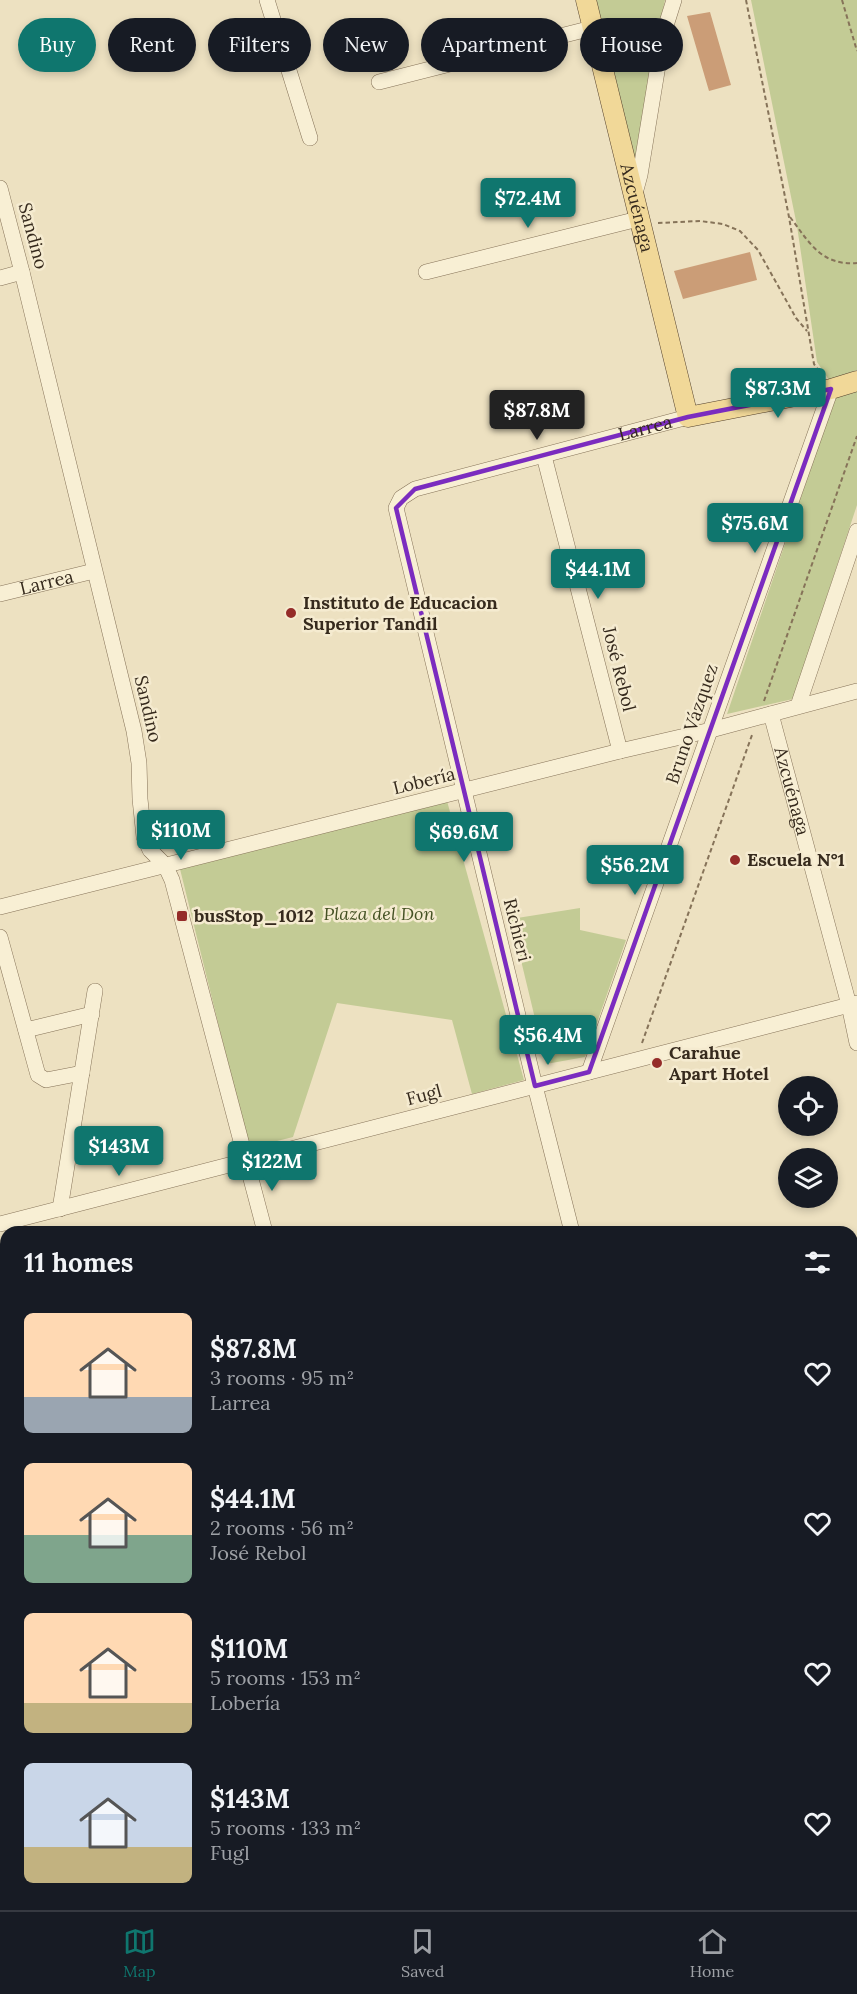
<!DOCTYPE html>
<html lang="en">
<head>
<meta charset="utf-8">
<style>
	:root { --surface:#171b24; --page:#20242c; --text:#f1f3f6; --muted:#9ea1a6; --line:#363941; --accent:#0f766e }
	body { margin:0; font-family:Lora,serif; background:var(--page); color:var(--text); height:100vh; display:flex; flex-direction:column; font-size:22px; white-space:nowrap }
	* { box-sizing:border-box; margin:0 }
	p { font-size:20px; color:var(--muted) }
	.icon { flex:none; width:33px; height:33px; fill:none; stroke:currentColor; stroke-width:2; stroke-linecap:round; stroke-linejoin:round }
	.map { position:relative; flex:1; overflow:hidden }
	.drawer { position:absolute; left:0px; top:1226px; width:858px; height:686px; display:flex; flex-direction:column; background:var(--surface); border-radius:18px 18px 0 0; box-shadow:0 3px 9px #0003 }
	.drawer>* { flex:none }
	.hud { position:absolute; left:18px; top:18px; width:822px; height:54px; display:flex; gap:12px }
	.tools { position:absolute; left:778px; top:1076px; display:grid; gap:12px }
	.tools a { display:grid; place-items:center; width:60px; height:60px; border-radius:50%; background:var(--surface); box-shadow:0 3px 9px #0003; font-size:30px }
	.price { position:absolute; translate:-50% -51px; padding:0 14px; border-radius:6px; background:var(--accent); color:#fff; font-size:20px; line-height:39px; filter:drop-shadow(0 2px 3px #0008) }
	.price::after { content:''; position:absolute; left:50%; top:36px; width:18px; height:14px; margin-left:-9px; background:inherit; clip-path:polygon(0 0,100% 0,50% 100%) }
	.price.on { background:#222; color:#fff }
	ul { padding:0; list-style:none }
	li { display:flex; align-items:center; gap:18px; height:150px; padding:0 24px }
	li span { display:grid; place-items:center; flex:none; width:168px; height:120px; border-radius:9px; color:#555 }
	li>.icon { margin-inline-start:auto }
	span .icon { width:72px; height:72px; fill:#fffc; stroke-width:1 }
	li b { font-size:26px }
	h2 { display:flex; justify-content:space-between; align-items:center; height:72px; padding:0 24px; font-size:26px }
	.pill { padding:0 21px; border-radius:27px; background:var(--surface); box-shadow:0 3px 9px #0003; font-size:21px; line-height:54px }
	.pill.on { background:var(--accent); color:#fff }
	.tab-bar { display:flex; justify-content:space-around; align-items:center; height:84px; border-top:2px solid var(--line); background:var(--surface); font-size:16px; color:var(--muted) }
	.tab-bar a { display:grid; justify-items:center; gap:3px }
	.tab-bar .on { color:var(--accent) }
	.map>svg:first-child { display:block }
	.green { fill:#c3cb95 }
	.building { fill:#cb9d77 }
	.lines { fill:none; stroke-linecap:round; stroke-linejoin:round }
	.minor-casing { stroke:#867359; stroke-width:16 }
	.major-casing { stroke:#54412d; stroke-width:21 }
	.path { stroke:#867359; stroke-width:2; stroke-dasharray:4.5 3; stroke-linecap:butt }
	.minor { stroke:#f8efd4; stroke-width:15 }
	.major { stroke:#f1d898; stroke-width:20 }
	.marked { fill:none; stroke:#7b2cbf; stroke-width:4.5; stroke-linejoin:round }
	.poi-dot { fill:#952c29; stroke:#f5ebd0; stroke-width:2 }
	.labels { text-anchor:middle; stroke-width:5; stroke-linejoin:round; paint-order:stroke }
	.street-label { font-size:18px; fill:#362a1d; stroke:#f5ebd0 }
	.poi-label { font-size:18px; font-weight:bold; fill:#362a1d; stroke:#f5ebd0; text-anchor:start }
	.park-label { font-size:18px; font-style:italic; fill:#455224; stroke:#f5ebd0 }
</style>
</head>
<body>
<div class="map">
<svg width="857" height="1910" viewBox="0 0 857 1910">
	<rect width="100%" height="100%" fill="#ede1c1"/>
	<!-- green -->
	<path class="green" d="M 595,0 L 665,0 L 651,68 L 637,171 Z
		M 751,0 L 857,0 L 857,370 L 829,380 L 817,362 L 797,226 Z
		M 857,389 L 857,505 L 793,699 L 727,714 L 836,394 Z
		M 447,801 L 524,1080 L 472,1094 L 452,1020 L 337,1003 L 293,1137 L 249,1148 L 180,869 Z
		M 580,908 L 580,930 L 626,940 L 585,1057 L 546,1064 L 511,919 Z
		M 444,1905 L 736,1905 L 737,1910 L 445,1910 Z"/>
	<!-- building -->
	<path class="building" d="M 710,12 L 731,85 L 709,91 L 687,16 Z
		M 750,252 L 757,280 L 683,299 L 674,271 Z"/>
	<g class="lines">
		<!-- minor casing -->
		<g class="minor-casing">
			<g id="minor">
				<path d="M 267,0 L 310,138"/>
				<path d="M 379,82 L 592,28"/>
				<path d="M 0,188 L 22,272 L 134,731 L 139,763 L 140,799 L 144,837 L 150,850 L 165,865 L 172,880 L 265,1232"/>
				<path d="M 634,197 L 640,175 L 663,35 L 674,0"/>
				<path d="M 426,272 L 638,219"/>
				<path d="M 0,278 L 22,272"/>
				<path d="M 544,456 L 620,751"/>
				<path id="s1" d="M 0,594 L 94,571"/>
				<path d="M 798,706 L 857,531"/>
				<path id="s2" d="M 771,714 L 849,1005 L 857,1043"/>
				<path d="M 0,907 L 620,751 L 711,730 L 857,691"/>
				<path d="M 0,937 L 38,1075 L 46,1080 L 82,1073"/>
				<path d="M 26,1030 L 92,1014"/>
				<path d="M 589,1072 L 831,389"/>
				<path d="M 60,1209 L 95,991"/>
				<path d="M 0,1224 L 857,1003"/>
				<path id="s3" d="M 572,1232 L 535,1086 L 396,508 L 401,498 L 415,489 L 688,417"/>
				<path d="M 852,1326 L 857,1325"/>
				<path d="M 0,1466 L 6,1489"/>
				<path d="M 0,1545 L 6,1544"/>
				<path d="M 852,1642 L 857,1641"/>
				<path d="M 0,1861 L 6,1860"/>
				<path d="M 114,1905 L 116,1910"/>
				<path d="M 432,1905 L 434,1910"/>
				<path d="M 748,1905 L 750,1910"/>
			</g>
		</g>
		<!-- major casing -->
		<g class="major-casing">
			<g id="major">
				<path id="s4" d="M 586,0 L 688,417 L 831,389 L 857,381"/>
			</g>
		</g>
		<!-- path -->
		<path class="path" d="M 746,0 L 789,217 L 814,364 L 821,374
			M 842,0 L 857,51
			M 790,217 C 809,242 821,266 857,263
			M 658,223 L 700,221 L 723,224 L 740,231 L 758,250 L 796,318 L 807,331
			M 764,701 L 857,436
			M 642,1043 L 752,735"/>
		<!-- minor -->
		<use href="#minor" class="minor"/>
		<!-- major -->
		<use href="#major" class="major"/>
	</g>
	<!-- marked area -->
	<path class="marked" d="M 831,389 L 589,1072 L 535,1086 L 396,508 L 415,489 L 688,417 Z"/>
	<!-- markers -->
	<g class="poi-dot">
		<circle cx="291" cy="613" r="6"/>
		<circle cx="735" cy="860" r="6"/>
		<rect x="176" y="910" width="12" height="12" rx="3"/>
		<circle cx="657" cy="1063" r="6"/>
	</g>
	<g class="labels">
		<!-- street labels -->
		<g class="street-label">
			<text dy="6" stroke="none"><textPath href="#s4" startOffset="214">Azcuénaga</textPath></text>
			<text transform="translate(33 236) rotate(75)" y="6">Sandino</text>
			<text dy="6" stroke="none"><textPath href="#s3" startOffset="1011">Larrea</textPath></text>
			<text dy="6" stroke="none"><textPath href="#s1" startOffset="48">Larrea</textPath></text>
			<text transform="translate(619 669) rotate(76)" y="6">José Rebol</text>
			<text transform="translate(148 709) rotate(77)" y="6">Sandino</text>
			<text transform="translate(692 724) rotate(-71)" y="6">Bruno Vázquez</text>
			<text transform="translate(424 781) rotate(-14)" y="6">Lobería</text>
			<text dy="6" stroke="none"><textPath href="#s2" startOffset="80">Azcuénaga</textPath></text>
			<text transform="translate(517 930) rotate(76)" y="6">Richieri</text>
			<text transform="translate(424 1095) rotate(-15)" y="6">Fugl</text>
		</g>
		<!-- poi labels -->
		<g class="poi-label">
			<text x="303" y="609">Instituto de Educacion<tspan x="303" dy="21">Superior Tandil</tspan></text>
			<text x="747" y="866">Escuela N°1</text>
			<text x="194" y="922">busStop_1012</text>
			<text x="669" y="1059">Carahue<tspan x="669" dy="21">Apart Hotel</tspan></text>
		</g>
		<!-- park labels -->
		<g class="park-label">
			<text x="379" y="920">Plaza del Don</text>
		</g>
	</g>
</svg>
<div class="tools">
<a><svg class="icon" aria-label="locate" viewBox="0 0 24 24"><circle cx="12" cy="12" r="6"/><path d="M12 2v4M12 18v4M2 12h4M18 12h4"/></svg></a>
<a><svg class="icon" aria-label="layers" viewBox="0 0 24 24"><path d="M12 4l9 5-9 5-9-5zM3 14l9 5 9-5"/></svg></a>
</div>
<b class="price" style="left:528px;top:229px">$72.4M</b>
<b class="price" style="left:778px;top:419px">$87.3M</b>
<b class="price on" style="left:537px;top:441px">$87.8M</b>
<b class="price" style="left:755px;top:554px">$75.6M</b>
<b class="price" style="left:598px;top:600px">$44.1M</b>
<b class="price" style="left:181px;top:861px">$110M</b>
<b class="price" style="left:464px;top:863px">$69.6M</b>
<b class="price" style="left:635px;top:896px">$56.2M</b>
<b class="price" style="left:548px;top:1066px">$56.4M</b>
<b class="price" style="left:119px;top:1177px">$143M</b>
<b class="price" style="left:272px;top:1192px">$122M</b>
<div class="hud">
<a class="pill on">Buy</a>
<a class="pill">Rent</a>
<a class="pill">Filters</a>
<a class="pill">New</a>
<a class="pill">Apartment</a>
<a class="pill">House</a>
</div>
<section class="drawer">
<h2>11 homes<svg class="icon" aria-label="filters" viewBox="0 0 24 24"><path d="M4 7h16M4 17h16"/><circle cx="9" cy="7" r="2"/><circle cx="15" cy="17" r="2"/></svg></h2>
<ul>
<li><span style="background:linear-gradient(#ffd9b3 70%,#9aa5b1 0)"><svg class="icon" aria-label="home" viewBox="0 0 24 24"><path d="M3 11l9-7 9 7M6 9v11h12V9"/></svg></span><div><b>$87.8M</b><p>3 rooms · 95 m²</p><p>Larrea</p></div><svg class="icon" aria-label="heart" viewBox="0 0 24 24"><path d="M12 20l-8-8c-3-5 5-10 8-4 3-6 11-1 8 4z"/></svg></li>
<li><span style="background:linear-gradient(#ffd9b3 60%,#7fa58c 0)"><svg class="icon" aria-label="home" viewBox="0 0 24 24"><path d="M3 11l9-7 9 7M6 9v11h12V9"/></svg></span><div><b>$44.1M</b><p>2 rooms · 56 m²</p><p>José Rebol</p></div><svg class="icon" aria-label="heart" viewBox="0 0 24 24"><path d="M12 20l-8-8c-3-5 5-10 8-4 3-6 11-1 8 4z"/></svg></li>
<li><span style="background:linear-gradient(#ffd9b3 75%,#c2b280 0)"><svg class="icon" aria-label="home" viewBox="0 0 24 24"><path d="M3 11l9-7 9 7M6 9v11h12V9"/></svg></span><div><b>$110M</b><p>5 rooms · 153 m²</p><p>Lobería</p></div><svg class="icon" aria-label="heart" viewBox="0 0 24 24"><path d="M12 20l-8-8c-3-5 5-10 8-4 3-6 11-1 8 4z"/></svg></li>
<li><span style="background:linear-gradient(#c9d6e8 70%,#c2b280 0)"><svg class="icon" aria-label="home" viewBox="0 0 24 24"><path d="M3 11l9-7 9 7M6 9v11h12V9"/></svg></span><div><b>$143M</b><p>5 rooms · 133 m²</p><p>Fugl</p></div><svg class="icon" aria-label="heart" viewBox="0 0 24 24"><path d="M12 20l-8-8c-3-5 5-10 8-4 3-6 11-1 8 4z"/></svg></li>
</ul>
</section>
</div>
<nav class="tab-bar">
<a class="on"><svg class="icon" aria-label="map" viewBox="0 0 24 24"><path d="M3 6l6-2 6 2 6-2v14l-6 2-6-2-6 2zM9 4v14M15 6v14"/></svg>Map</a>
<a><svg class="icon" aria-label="saved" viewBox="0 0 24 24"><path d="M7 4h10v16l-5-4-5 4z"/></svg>Saved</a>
<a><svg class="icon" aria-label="home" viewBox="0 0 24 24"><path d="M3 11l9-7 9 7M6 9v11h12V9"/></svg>Home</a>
</nav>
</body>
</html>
